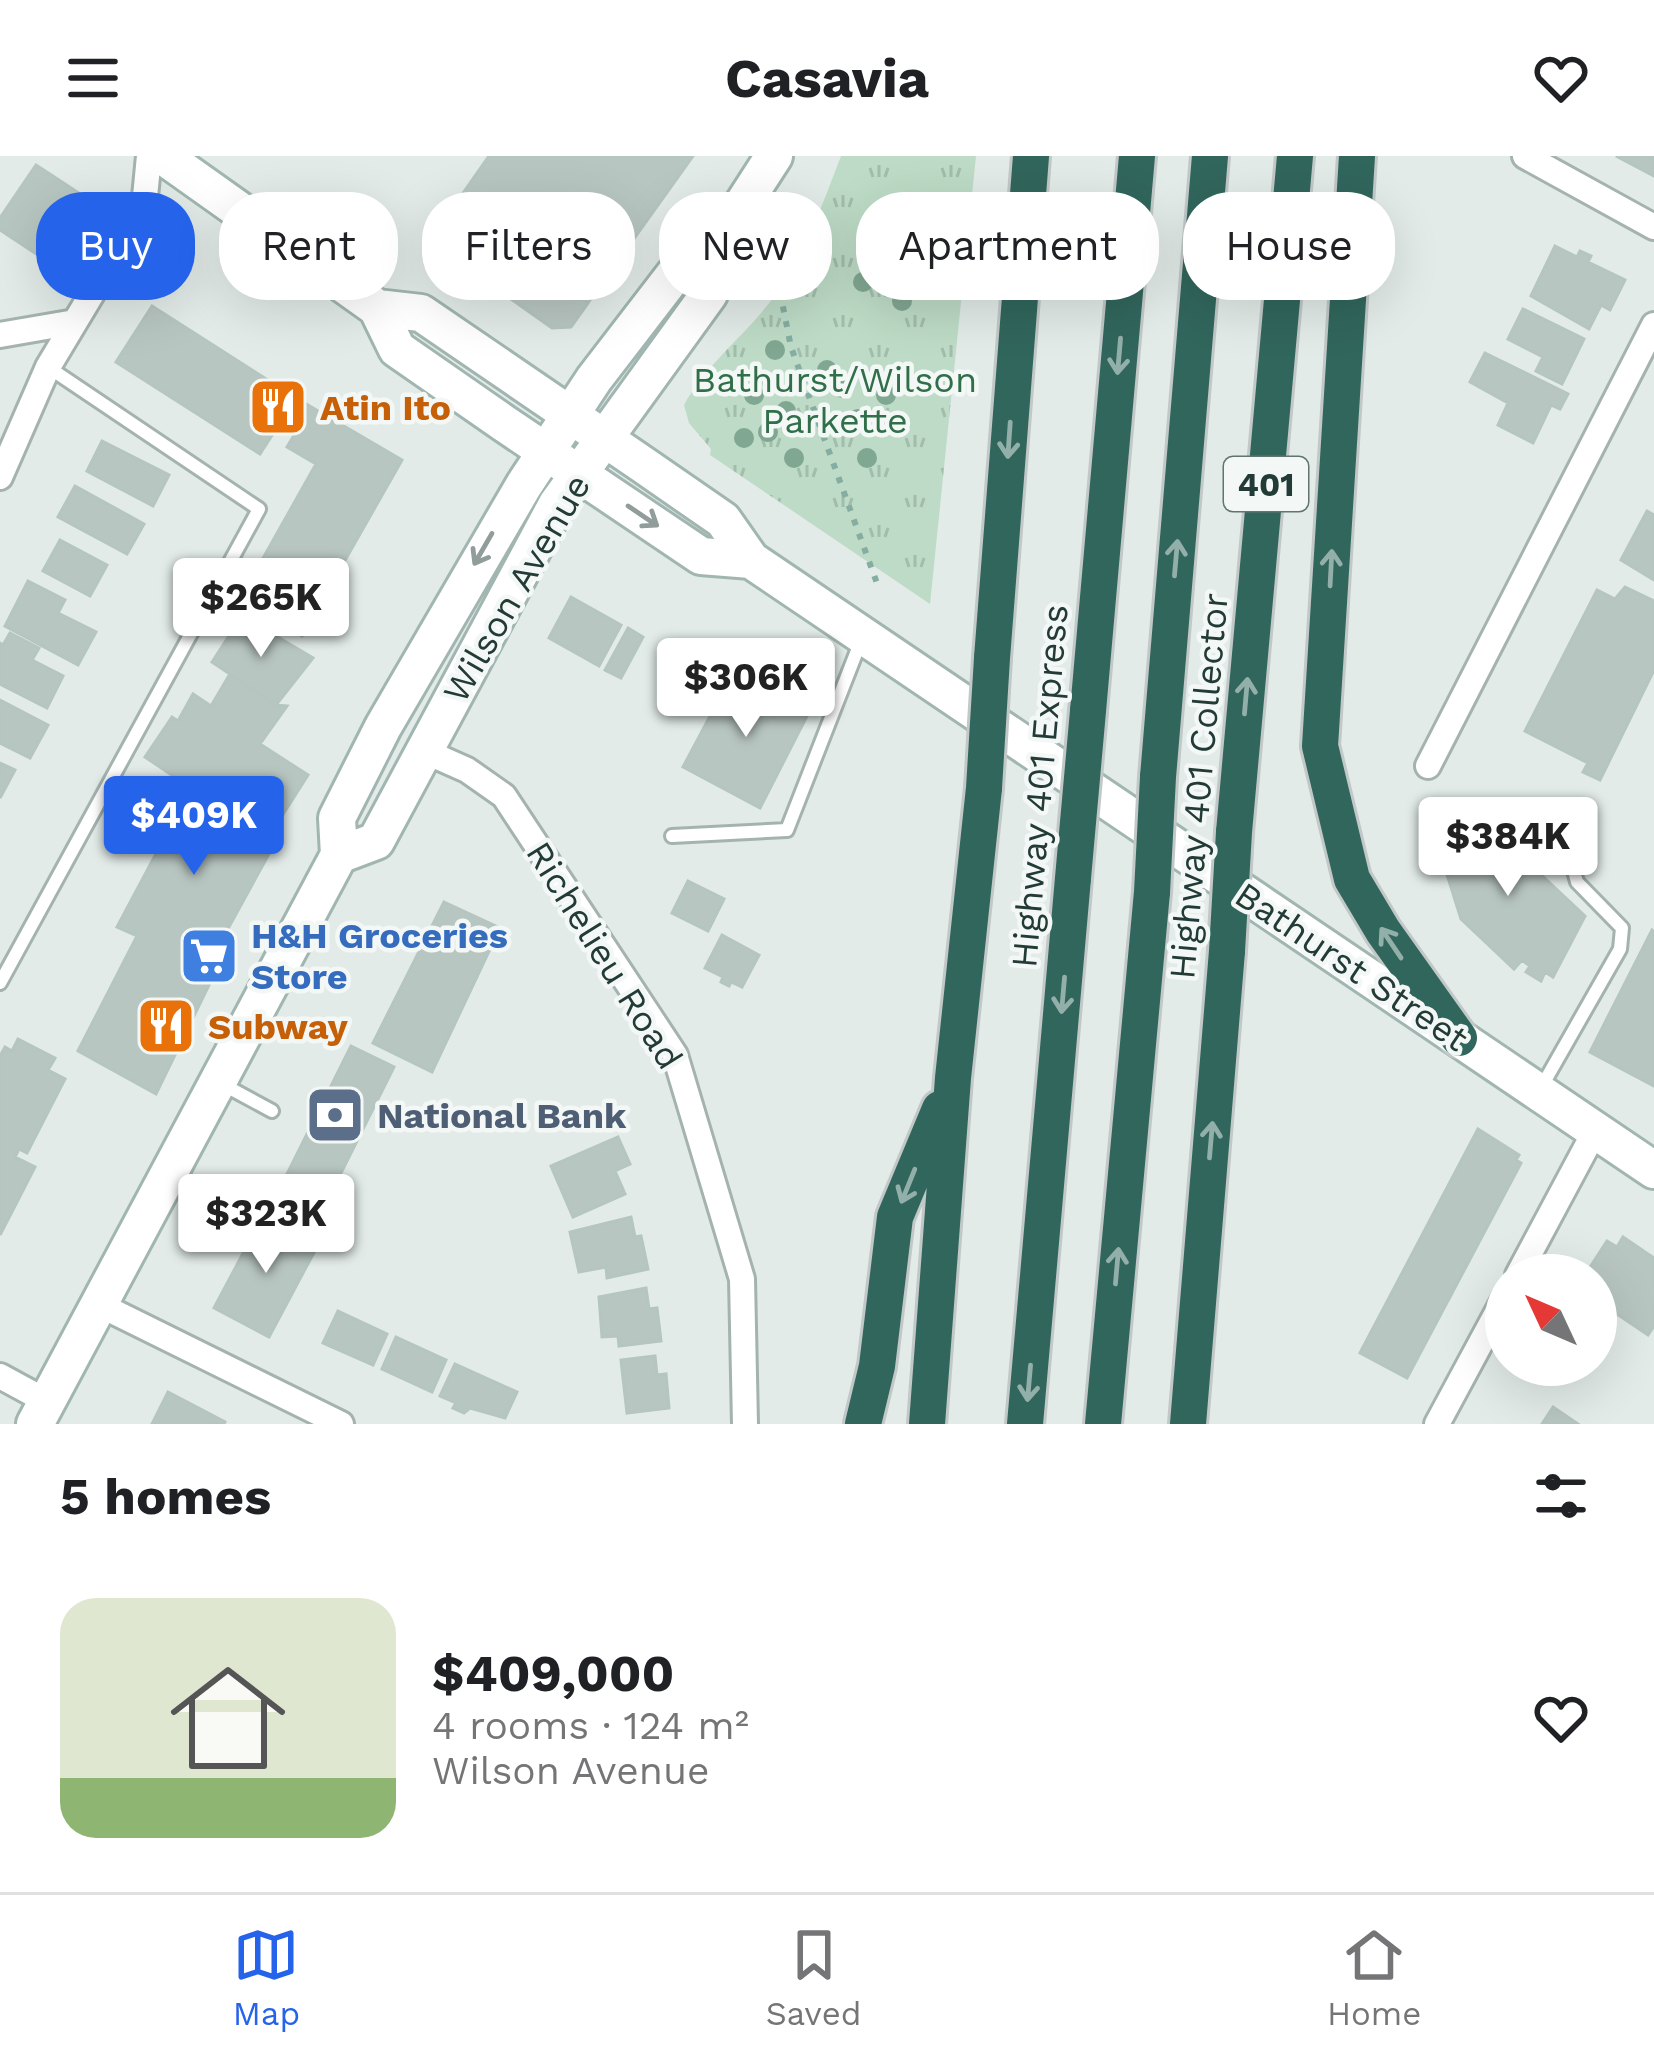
<!DOCTYPE html>
<html lang="en">
<head>
<meta charset="utf-8">
<style>
	:root { --surface:#fff; --page:#f2f2f2; --text:#202124; --muted:#757577; --line:#e0e0e0; --accent:#2563eb }
	body { margin:0; font-family:"Work Sans",sans-serif; background:var(--page); color:var(--text); height:100vh; display:flex; flex-direction:column; font-size:45px; white-space:nowrap }
	* { box-sizing:border-box; margin:0 }
	p { font-size:39px; color:var(--muted) }
	.icon { flex:none; width:66px; height:66px; fill:none; stroke:currentColor; stroke-width:2; stroke-linecap:round; stroke-linejoin:round }
	.map { position:relative; height:1268px; overflow:hidden }
	.drawer { display:flex; flex-direction:column; background:var(--surface); flex:1 }
	.drawer>* { flex:none }
	.guide { position:absolute; left:36px; top:36px; width:1584px; height:108px; display:flex; gap:24px }
	.needle { width:78px; rotate:314deg }
	.buttons { position:absolute; left:1485px; top:1098px; display:grid; gap:24px }
	.buttons a { display:grid; place-items:center; width:132px; height:132px; border-radius:50%; background:var(--surface); box-shadow:0 12px 48px #0002; font-size:60px }
	.price { position:absolute; translate:-50% -102px; padding:0 27px; border-radius:12px; background:#fff; color:#222; font-size:39px; line-height:78px; filter:drop-shadow(0 3px 6px #0008) }
	.price::after { content:''; position:absolute; left:50%; top:72px; width:36px; height:27px; margin-left:-18px; background:inherit; clip-path:polygon(0 0,100% 0,50% 100%) }
	.price.on { background:var(--accent); color:#fff }
	ul { padding:0; list-style:none }
	li { display:flex; align-items:center; gap:36px; height:300px; padding:0 60px }
	li span { display:grid; place-items:center; flex:none; width:336px; height:240px; border-radius:36px; color:#555 }
	li>.icon { margin-inline-start:auto }
	span .icon { width:144px; height:144px; fill:#fffc; stroke-width:1 }
	li b { font-size:51px }
	h2 { display:flex; justify-content:space-between; align-items:center; height:144px; padding:0 60px; font-size:51px }
	.chip { padding:0 42px; border-radius:48px; background:var(--surface); box-shadow:0 12px 48px #0002; font-size:42px; line-height:108px }
	.chip.on { background:var(--accent); color:#fff }
	header { display:flex; justify-content:space-between; align-items:center; height:156px; padding:0 60px; background:var(--surface); font-size:54px; font-weight:700 }
	.tabs { display:flex; justify-content:space-around; align-items:center; height:168px; border-top:3px solid var(--line); background:var(--surface); font-size:33px; color:var(--muted) }
	.tabs a { display:grid; justify-items:center; gap:6px }
	.tabs .on { color:var(--accent) }
	.map>svg:first-child { display:block }
	.park { fill:url(#park-tufts) }
	.building { fill:#b8c6c1; stroke:#b5c5bf; stroke-width:3 }
	.lines { fill:none; stroke-linecap:round; stroke-linejoin:round }
	.lane-casing { stroke:#a5b3af; stroke-width:18 }
	.street-casing { stroke:#a5b3af; stroke-width:30 }
	.secondary-casing { stroke:#a1b6b0; stroke-width:42 }
	.highway-casing { stroke:#c1c8c7; stroke-width:42 }
	.path { stroke:#85ada1; stroke-width:6; stroke-dasharray:6 9; stroke-linecap:butt }
	.lane { stroke:#fff; stroke-width:12 }
	.street { stroke:#fff; stroke-width:24 }
	.secondary { stroke:#fff; stroke-width:36 }
	.highway { stroke:#31665c; stroke-width:36 }
	.highway-bridge-casing { stroke:#c1c8c7; stroke-width:42; stroke-linecap:butt }
	.highway-bridge { stroke:#31665c; stroke-width:36 }
	.tree { fill:#80a791 }
	.oneway { stroke:#92afa9 }
	.oneway2 { stroke:#919d9a }
	.labels { text-anchor:middle; stroke-width:9; stroke-linejoin:round; paint-order:stroke }
	.shield { fill:#f3f8f6; stroke:#617470; stroke-width:3 }
	.shield-label { font-size:33px; font-weight:bold; fill:#233b36 }
	.park-label { font-size:36px; fill:#306f4a; stroke:#f3f8f6 }
	.food-label { font-size:36px; font-weight:bold; fill:#c56008; stroke:#f3f8f6; text-anchor:start }
	.street-label { font-size:36px; fill:#233b36; stroke:#f3f8f6 }
	.shop-label { font-size:36px; font-weight:bold; fill:#366cbe; stroke:#f3f8f6; text-anchor:start }
	.service-label { font-size:36px; font-weight:bold; fill:#4e5e75; stroke:#f3f8f6; text-anchor:start }
</style>
</head>
<body>
<header><svg class="icon" aria-label="menu" viewBox="0 0 24 24"><path d="M4 6h16M4 12h16M4 18h16"/></svg>Casavia<svg class="icon" aria-label="heart" viewBox="0 0 24 24"><path d="M12 20l-8-8c-3-5 5-10 8-4 3-6 11-1 8 4z"/></svg></header>
<div class="map">
<svg width="1654" height="1268" viewBox="0 0 1654 1268">
	<defs>
		<pattern id="park-tufts" width="24" height="20" patternUnits="userSpaceOnUse" patternTransform="scale(3)"><rect width="24" height="20" fill="#bddbc6"/><path d="M3 7l-1-3M5 7V3M7 7l1-3M15 17l-1-3M17 17v-4M19 17l1-3" fill="none" stroke="#a2bdab"/></pattern>
	</defs>
	<rect width="100%" height="100%" fill="#e2ebe8"/>
	<!-- park -->
	<path class="park" d="M 841,0 L 976,0 L 930,448 L 710,299 L 711,293 L 689,267 L 684,249 C 706,208 745,180 773,142 C 805,100 822,49 841,0 Z"/>
	<!-- building -->
	<path class="building" d="M 489,0 L 693,0 L 588,147 L 530,106 L 536,99 L 459,43 Z
		M 1616,0 L 1654,0 L 1654,20 Z
		M 36,9 L 97,49 L 67,94 L 38,99 L 0,74 L 0,62 Z
		M 459,43 L 536,99 L 530,106 L 588,147 L 571,171 L 552,172 L 429,85 Z
		M 1555,90 L 1577,101 L 1580,95 L 1591,100 L 1588,106 L 1625,124 L 1610,154 L 1601,149 L 1589,173 L 1531,140 Z
		M 152,150 L 296,242 L 260,298 L 116,206 Z
		M 1523,153 L 1584,183 L 1562,228 L 1536,215 L 1543,201 L 1508,183 Z
		M 1485,197 L 1568,238 L 1560,253 L 1551,249 L 1533,287 L 1498,269 L 1508,247 L 1470,226 Z
		M 296,242 L 402,304 L 302,480 L 239,445 L 316,308 L 287,291 L 296,276 L 281,266 Z
		M 102,285 L 169,319 L 153,350 L 87,315 Z
		M 75,330 L 144,368 L 127,398 L 58,361 Z
		M 1647,355 L 1654,359 L 1654,424 L 1621,404 Z
		M 60,384 L 107,409 L 90,440 L 43,415 Z
		M 28,425 L 65,444 L 58,457 L 96,476 L 78,509 L 5,470 Z
		M 1625,431 L 1654,445 L 1654,514 L 1600,624 L 1583,616 L 1588,607 L 1525,575 L 1597,434 L 1615,443 Z
		M 571,441 L 621,469 L 599,510 L 549,482 Z
		M 242,460 L 313,502 L 276,549 L 212,506 Z
		M 628,472 L 643,481 L 621,522 L 605,514 Z
		M 10,477 L 39,492 L 32,504 L 63,520 L 47,552 L 0,528 L 0,487 L 3,489 Z
		M 734,515 L 809,556 L 760,652 L 683,611 Z
		M 230,518 L 276,549 L 287,550 L 260,588 L 308,619 L 268,682 L 275,687 L 219,789 L 227,792 L 156,938 L 78,895 L 137,780 L 117,771 L 191,632 L 145,601 L 172,561 L 178,565 L 193,538 L 211,550 Z
		M 0,544 L 48,569 L 30,602 L 0,587 Z
		M 0,607 L 15,614 L 0,642 Z
		M 1487,652 L 1495,662 L 1488,669 L 1585,760 L 1553,821 L 1545,816 L 1541,825 L 1526,816 L 1530,810 L 1522,804 L 1514,813 L 1461,763 L 1438,690 L 1460,666 L 1467,672 Z
		M 688,725 L 724,743 L 708,775 L 672,757 Z
		M 444,746 L 500,772 L 432,916 L 373,887 Z
		M 1652,774 L 1654,776 L 1654,930 L 1590,896 Z
		M 722,779 L 759,799 L 742,831 L 731,826 L 729,830 L 721,826 L 723,821 L 705,812 Z
		M 18,883 L 55,902 L 48,914 L 65,923 L 27,997 L 19,993 L 15,1001 L 35,1011 L 0,1079 L 0,900 L 5,891 L 12,895 Z
		M 351,890 L 394,911 L 328,1043 L 285,1022 Z
		M 1478,973 L 1519,999 L 1516,1004 L 1521,1007 L 1407,1222 L 1360,1197 Z
		M 618,981 L 630,1008 L 615,1015 L 625,1038 L 573,1061 L 551,1010 Z
		M 264,1058 L 319,1087 L 269,1181 L 214,1152 Z
		M 631,1061 L 635,1081 L 641,1080 L 648,1113 L 607,1122 L 606,1111 L 579,1116 L 570,1076 Z
		M 1623,1081 L 1654,1102 L 1654,1170 L 1648,1179 L 1596,1144 L 1596,1119 L 1585,1119 L 1607,1085 L 1617,1091 Z
		M 646,1132 L 649,1153 L 657,1152 L 661,1185 L 619,1190 L 618,1180 L 602,1181 L 599,1141 Z
		M 338,1155 L 387,1178 L 373,1209 L 323,1187 Z
		M 396,1181 L 446,1204 L 432,1236 L 382,1213 Z
		M 655,1200 L 657,1219 L 666,1218 L 669,1252 L 627,1257 L 621,1204 Z
		M 455,1208 L 517,1236 L 505,1262 L 470,1252 L 464,1257 L 453,1252 L 456,1247 L 440,1240 Z
		M 168,1236 L 225,1266 L 224,1268 L 152,1268 Z
		M 1553,1251 L 1578,1268 L 1542,1268 Z"/>
	<g class="lines">
		<!-- lane casing -->
		<g class="lane-casing">
			<path id="lane" d="M 672,680 L 787,674 L 862,482
				M 0,827 L 259,353 L 48,211
				M 224,929 L 272,955
				M 1542,930 L 1620,793 L 1622,772 L 1577,726 L 1574,715 L 1588,686"/>
		</g>
		<!-- street casing -->
		<g class="street-casing">
			<path id="street" d="M 1525,0 L 1654,71
				M 0,179 L 75,166
				M 0,321 L 48,211 L 144,51 L 149,0
				M 422,594 L 467,614 L 504,640 L 675,899 L 742,1123 L 745,1268
				M 1428,610 L 1654,169
				M 1518,1119 L 1595,975
				M 98,1148 L 341,1268
				M 0,1220 L 46,1245
				M 1437,1268 L 1506,1140"/>
		</g>
		<!-- secondary casing -->
		<g class="secondary-casing">
			<path id="secondary" d="M 163,0 L 377,152 L 421,157 L 642,308 L 723,364 L 751,404 L 1654,1014
				M 377,152 L 397,193 L 505,268 L 701,400 L 751,404
				M 339,699 L 376,685 L 557,348 L 709,138 L 716,90
				M 35,1268 L 339,699 L 337,662 L 383,571 L 524,329 L 594,223 L 674,119 L 716,90 L 774,0"/>
		</g>
		<!-- highway casing -->
		<g class="highway-casing">
			<path id="highway" d="M 1357,0 L 1320,590 L 1352,723 L 1383,775 L 1459,882
				M 992,502 L 1031,0
				M 1088,555 L 1137,0
				M 1158,621 L 1210,0
				M 1234,676 L 1295,0
				M 863,1268 L 877,1210 L 895,1061 L 940,953
				M 927,1268 L 953,922 L 984,632
				M 1025,1268 L 1073,722
				M 1103,1268 L 1152,736
				M 1188,1268 L 1227,795"/>
		</g>
		<!-- path -->
		<path class="path" d="M 777,121 L 791,191 L 878,430"/>
		<!-- lane -->
		<use href="#lane" class="lane"/>
		<!-- street -->
		<use href="#street" class="street"/>
		<!-- secondary -->
		<use href="#secondary" class="secondary"/>
		<!-- highway -->
		<use href="#highway" class="highway"/>
		<!-- highway-bridge casing -->
		<g class="highway-bridge-casing">
			<path id="highway-bridge" d="M 984,632 L 992,502
				M 1073,722 L 1088,555
				M 1152,736 L 1158,621
				M 1227,795 L 1234,676"/>
		</g>
		<!-- highway-bridge -->
		<use href="#highway-bridge" class="highway-bridge"/>
	</g>
	<!-- trees -->
	<g class="tree">
		<circle cx="882" cy="82" r="10"/>
		<circle cx="914" cy="85" r="10"/>
		<circle cx="880" cy="110" r="10"/>
		<circle cx="863" cy="126" r="10"/>
		<circle cx="902" cy="145" r="10"/>
		<circle cx="775" cy="194" r="10"/>
		<circle cx="827" cy="214" r="10"/>
		<circle cx="842" cy="232" r="10"/>
		<circle cx="754" cy="239" r="10"/>
		<circle cx="886" cy="239" r="10"/>
		<circle cx="786" cy="255" r="10"/>
		<circle cx="858" cy="263" r="10"/>
		<circle cx="768" cy="276" r="10"/>
		<circle cx="744" cy="282" r="10"/>
		<circle cx="794" cy="302" r="10"/>
		<circle cx="867" cy="302" r="10"/>
	</g>
	<!-- one-way arrows -->
	<defs><path id="oneway-shaft" d="M-6 0H5M1.5-3L5.5 0L1.5 3" fill="none" stroke-width="1.6" stroke-linecap="round" stroke-linejoin="round" transform="scale(3)"/></defs>
	<g class="oneway">
		<use href="#oneway-shaft" transform="translate(1119 200) rotate(95)"/>
		<use href="#oneway-shaft" transform="translate(1009 284) rotate(94)"/>
		<use href="#oneway-shaft" transform="translate(1176 402) rotate(-85)"/>
		<use href="#oneway-shaft" transform="translate(1331 412) rotate(-87)"/>
		<use href="#oneway-shaft" transform="translate(1246 540) rotate(-85)"/>
		<use href="#oneway-shaft" transform="translate(1391 787) rotate(-124)"/>
		<use href="#oneway-shaft" transform="translate(1063 839) rotate(95)"/>
		<use href="#oneway-shaft" transform="translate(1211 984) rotate(-85)"/>
		<use href="#oneway-shaft" transform="translate(908 1030) rotate(112)"/>
		<use href="#oneway-shaft" transform="translate(1117 1110) rotate(-85)"/>
		<use href="#oneway-shaft" transform="translate(1029 1227) rotate(95)"/>
	</g>
	<g class="oneway2">
		<use href="#oneway-shaft" transform="translate(643 360) rotate(34)"/>
		<use href="#oneway-shaft" transform="translate(483 393) rotate(120)"/>
	</g>
	<!-- icons -->
	<defs>
		<g id="restaurant-square" transform="scale(3)"><rect x="-9" y="-9" width="18" height="18" rx="4" fill="#e8710a" stroke="#f3f8f6"/><path d="M-5-6h1v4h1v-4h1v4h1v-4h1v5L-1.5 .5V6h-2V.5L-5-1ZM5-6V6H3V1.5H1.5Q1.5-4 5-6Z" fill="#fff"/></g>
		<g id="supermarket-square" transform="scale(3)"><rect x="-9" y="-9" width="18" height="18" rx="4" fill="#3f7fe0" stroke="#f3f8f6"/><path d="M-6-5.5h2.5l.6 2H6L4.5 2H-2.5L-4.4-4H-6ZM-1.5 3.2a1.3 1.3 0 1 0 .1 0ZM3 3.2a1.3 1.3 0 1 0 .1 0Z" fill="#fff"/></g>
		<g id="bank-square" transform="scale(3)"><rect x="-9" y="-9" width="18" height="18" rx="4" fill="#5c6f8a" stroke="#f3f8f6"/><path d="M-6-4H6V4H-6ZM0-2.3a2.3 2.3 0 1 0 0 4.6a2.3 2.3 0 1 0 0-4.6Z" fill="#fff"/></g>
	</defs>
	<g fill-rule="evenodd">
		<use href="#restaurant-square" x="278" y="251"/>
		<use href="#supermarket-square" x="209" y="800"/>
		<use href="#restaurant-square" x="166" y="870"/>
		<use href="#bank-square" x="335" y="959"/>
	</g>
	<g class="labels">
		<!-- shield labels -->
		<rect class="shield" x="1224" y="301" width="84" height="54" rx="9"/>
		<g class="shield-label">
			<text x="1266" y="340">401</text>
		</g>
		<!-- park labels -->
		<g class="park-label">
			<text x="835" y="236">Bathurst/Wilson<tspan x="835" dy="41">Parkette</tspan></text>
		</g>
		<!-- food labels -->
		<g class="food-label">
			<text x="320" y="264">Atin Ito</text>
			<text x="208" y="883">Subway</text>
		</g>
		<!-- street labels -->
		<g class="street-label">
			<text transform="translate(516 432) rotate(-60)" y="13">Wilson Avenue</text>
			<text transform="translate(1039 630) rotate(-85)" y="13">Highway 401 Express</text>
			<text transform="translate(1198 630) rotate(-85)" y="13">Highway 401 Collector</text>
			<text transform="translate(605 799) rotate(58)" y="13">Richelieu Road</text>
			<text transform="translate(1352 810) rotate(34)" y="13">Bathurst Street</text>
		</g>
		<!-- shop labels -->
		<g class="shop-label">
			<text x="251" y="792">H&amp;H Groceries<tspan x="251" dy="41">Store</tspan></text>
		</g>
		<!-- service labels -->
		<g class="service-label">
			<text x="377" y="972">National Bank</text>
		</g>
	</g>
</svg>
<div class="buttons">
<a><svg class="needle" viewBox="-14 -14 28 28"><path d="M0-13l5 13h-10z" fill="#e53935"/><path d="M0 13l5-13h-10z" fill="#757577"/></svg></a>
</div>
<b class="price" style="left:261px;top:504px">$265K</b>
<b class="price" style="left:746px;top:584px">$306K</b>
<b class="price on" style="left:194px;top:722px">$409K</b>
<b class="price" style="left:1508px;top:743px">$384K</b>
<b class="price" style="left:266px;top:1120px">$323K</b>
<div class="guide">
<a class="chip on">Buy</a>
<a class="chip">Rent</a>
<a class="chip">Filters</a>
<a class="chip">New</a>
<a class="chip">Apartment</a>
<a class="chip">House</a>
</div>
</div>
<section class="drawer">
<h2>5 homes<svg class="icon" aria-label="filters" viewBox="0 0 24 24"><path d="M4 7h16M4 17h16"/><circle cx="9" cy="7" r="2"/><circle cx="15" cy="17" r="2"/></svg></h2>
<ul>
<li><span style="background:linear-gradient(#dfe7d0 75%,#8fb573 0)"><svg class="icon" aria-label="home" viewBox="0 0 24 24"><path d="M3 11l9-7 9 7M6 9v11h12V9"/></svg></span><div><b>$409,000</b><p>4 rooms · 124 m²</p><p>Wilson Avenue</p></div><svg class="icon" aria-label="heart" viewBox="0 0 24 24"><path d="M12 20l-8-8c-3-5 5-10 8-4 3-6 11-1 8 4z"/></svg></li>
</ul>
</section>
<nav class="tabs">
<a class="on"><svg class="icon" aria-label="map" viewBox="0 0 24 24"><path d="M3 6l6-2 6 2 6-2v14l-6 2-6-2-6 2zM9 4v14M15 6v14"/></svg>Map</a>
<a><svg class="icon" aria-label="saved" viewBox="0 0 24 24"><path d="M7 4h10v16l-5-4-5 4z"/></svg>Saved</a>
<a><svg class="icon" aria-label="home" viewBox="0 0 24 24"><path d="M3 11l9-7 9 7M6 9v11h12V9"/></svg>Home</a>
</nav>
</body>
</html>
